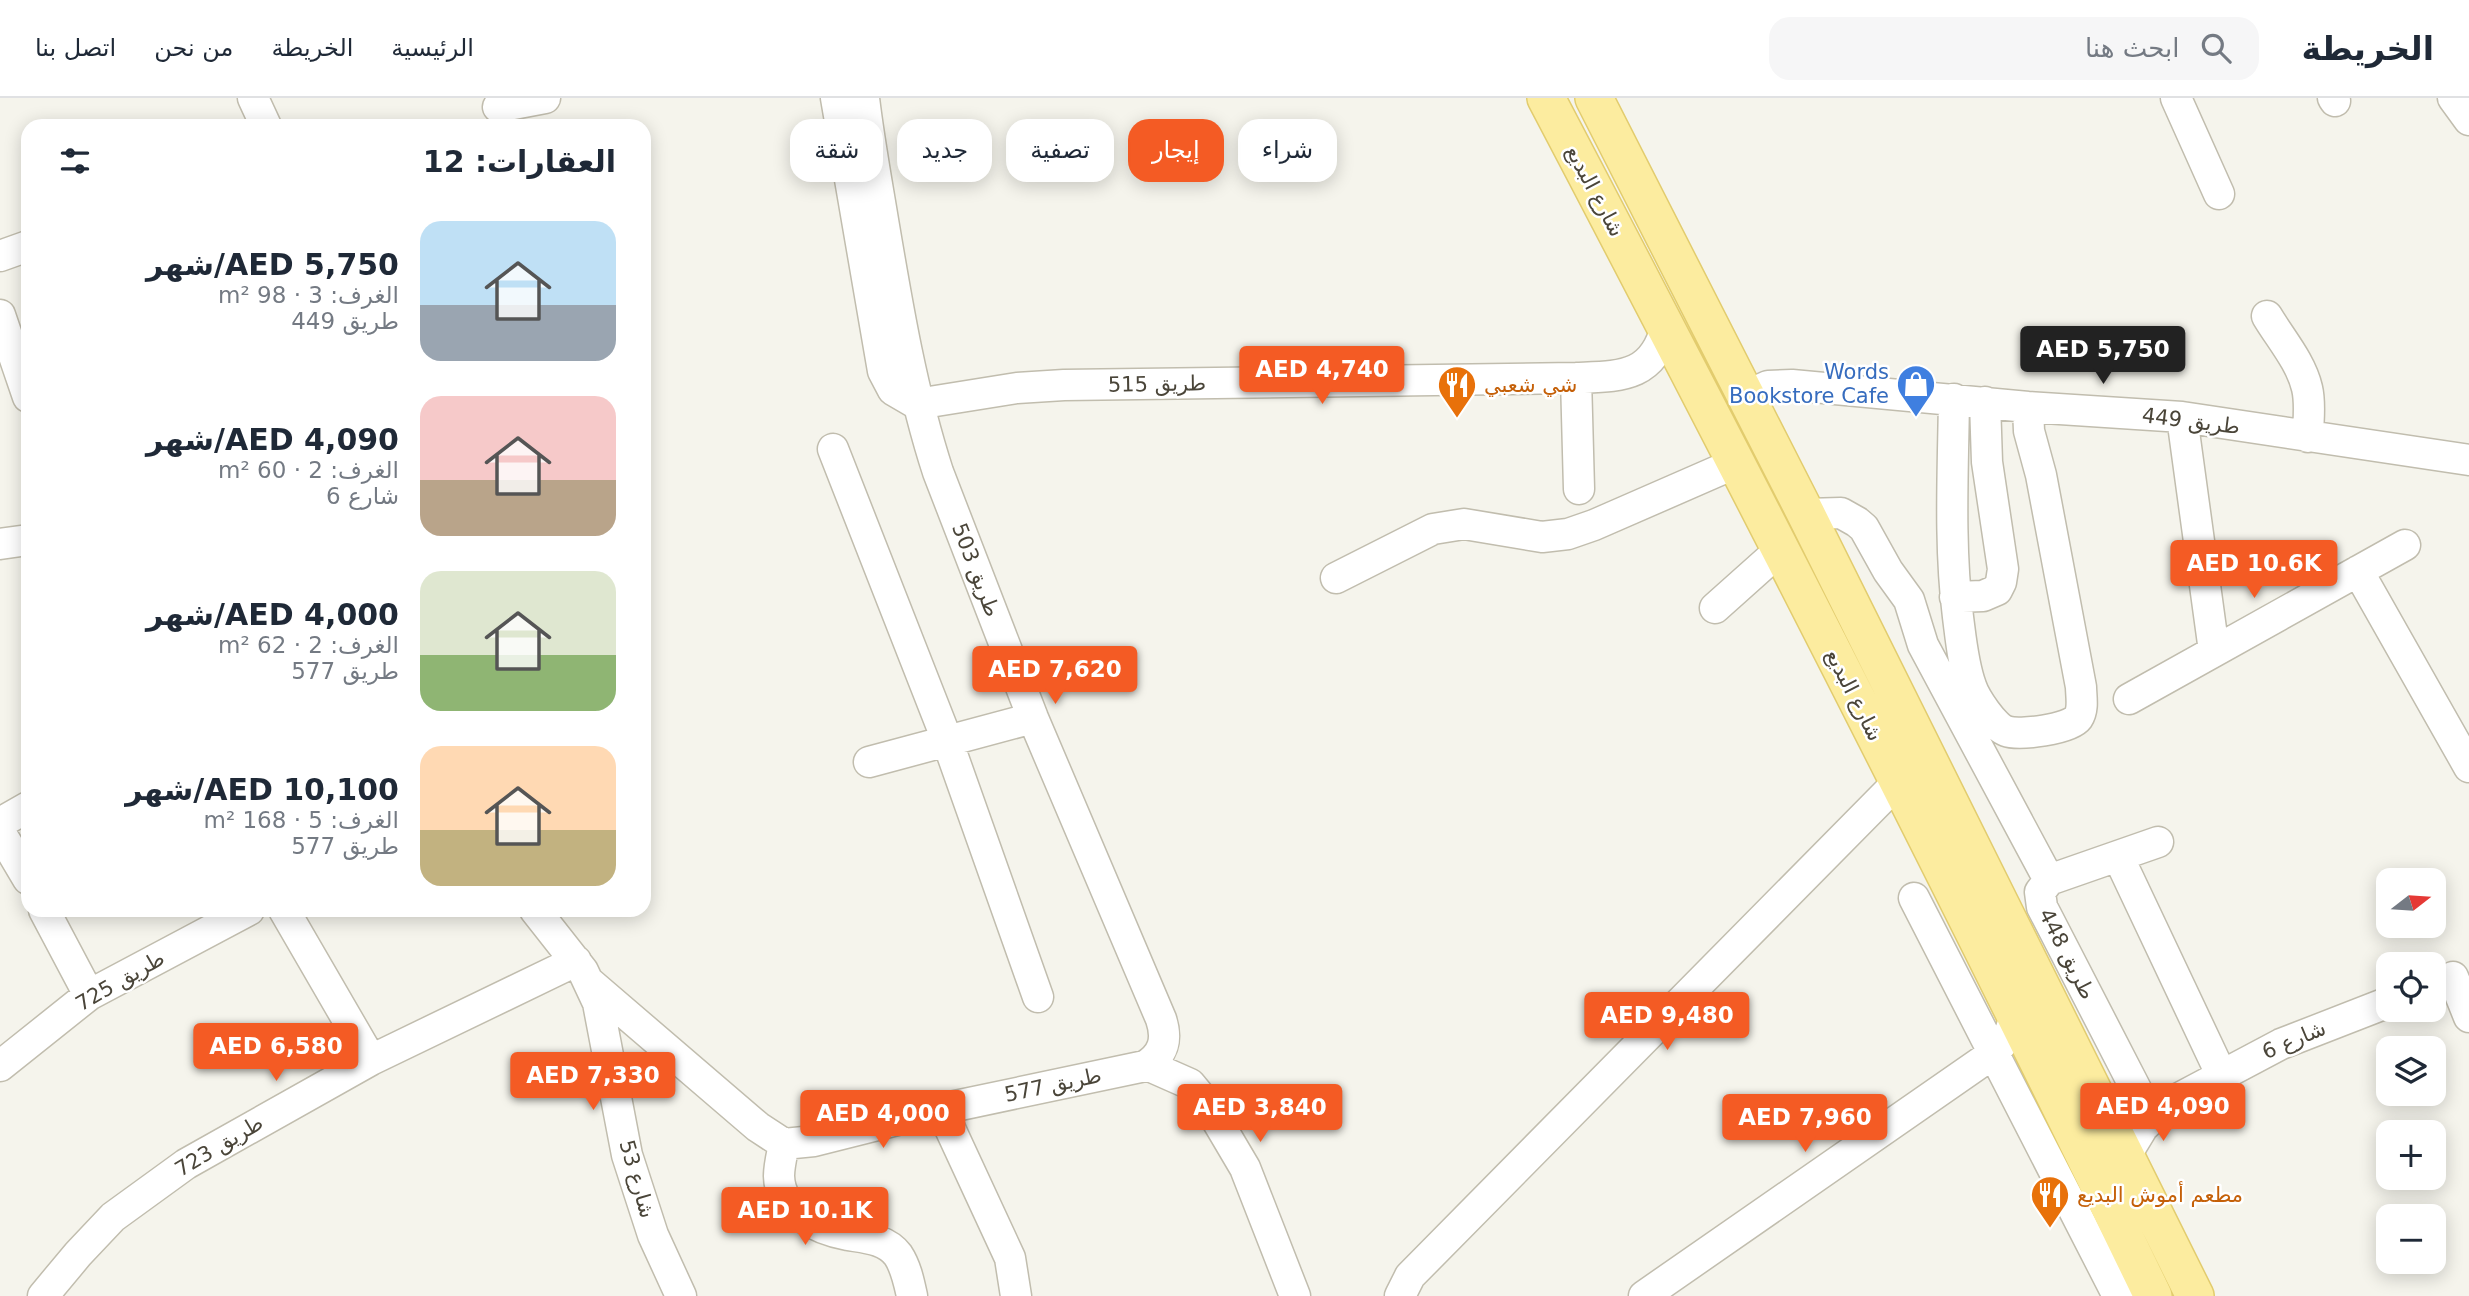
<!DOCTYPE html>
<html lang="ar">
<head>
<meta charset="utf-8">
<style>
	:root { --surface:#fff; --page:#f6f6f7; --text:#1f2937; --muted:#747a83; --line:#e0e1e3; --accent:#f45b24 }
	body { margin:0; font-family:"DejaVu Sans","Noto Naskh Arabic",sans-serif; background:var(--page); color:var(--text); direction:rtl; height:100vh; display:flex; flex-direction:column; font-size:26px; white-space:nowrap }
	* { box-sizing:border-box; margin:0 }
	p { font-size:23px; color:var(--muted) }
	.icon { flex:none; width:38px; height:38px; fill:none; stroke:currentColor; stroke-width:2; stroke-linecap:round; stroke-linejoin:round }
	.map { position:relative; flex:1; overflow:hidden; direction:ltr }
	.panel { position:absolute; left:21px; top:21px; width:630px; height:798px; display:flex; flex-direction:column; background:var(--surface); border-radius:21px; box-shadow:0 4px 18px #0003; direction:rtl }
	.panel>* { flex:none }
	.hud { position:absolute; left:672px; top:21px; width:665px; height:63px; direction:rtl; display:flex; gap:14px }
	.needle { width:46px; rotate:73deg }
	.tools { position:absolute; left:2376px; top:770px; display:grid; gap:14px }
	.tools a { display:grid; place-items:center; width:70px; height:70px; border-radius:14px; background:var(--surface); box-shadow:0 4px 18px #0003; font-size:35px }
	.price { position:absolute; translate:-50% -60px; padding:0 16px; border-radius:7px; background:var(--accent); color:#fff; font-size:23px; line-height:46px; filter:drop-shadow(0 2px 4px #0008) }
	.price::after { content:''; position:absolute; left:50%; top:42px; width:21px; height:16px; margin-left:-10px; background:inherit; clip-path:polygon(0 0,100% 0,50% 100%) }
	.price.on { background:#222; color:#fff }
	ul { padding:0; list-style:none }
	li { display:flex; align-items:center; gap:21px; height:175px; padding:0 35px }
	li span { display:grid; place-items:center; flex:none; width:196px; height:140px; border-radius:21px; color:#555 }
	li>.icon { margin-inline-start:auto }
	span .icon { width:84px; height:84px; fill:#fffc; stroke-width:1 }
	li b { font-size:30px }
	h2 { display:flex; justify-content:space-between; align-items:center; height:84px; padding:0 35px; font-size:30px }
	.tag { padding:0 24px; border-radius:21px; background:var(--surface); box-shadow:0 4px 18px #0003; font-size:24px; line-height:63px }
	.tag.on { background:var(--accent); color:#fff }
	header { display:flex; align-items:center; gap:42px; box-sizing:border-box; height:98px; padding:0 35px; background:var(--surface); border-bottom:2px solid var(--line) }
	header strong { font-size:33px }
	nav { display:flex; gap:38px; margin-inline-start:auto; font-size:24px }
	.search { width:490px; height:63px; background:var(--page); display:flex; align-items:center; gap:18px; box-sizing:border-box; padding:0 24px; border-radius:21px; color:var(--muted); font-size:26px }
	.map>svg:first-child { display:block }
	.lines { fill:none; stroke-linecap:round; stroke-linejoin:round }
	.minor-casing { stroke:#c1bdae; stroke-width:33 }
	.major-casing { stroke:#e2cc6e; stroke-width:40 }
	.minor { stroke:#fff; stroke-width:30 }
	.major { stroke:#fcec9f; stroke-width:37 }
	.labels { text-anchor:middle; stroke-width:5; stroke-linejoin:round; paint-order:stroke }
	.street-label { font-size:21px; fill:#4a4539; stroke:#fff }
	.shop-label { font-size:21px; fill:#366cbe; stroke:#fff; text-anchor:end }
	.food-label { font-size:21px; fill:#c56008; stroke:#fff; text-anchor:start }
</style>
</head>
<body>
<header>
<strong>الخريطة</strong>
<div class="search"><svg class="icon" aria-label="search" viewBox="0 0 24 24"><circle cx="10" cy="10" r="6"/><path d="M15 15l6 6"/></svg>ابحث هنا</div>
<nav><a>الرئيسية</a><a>الخريطة</a><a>من نحن</a><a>اتصل بنا</a></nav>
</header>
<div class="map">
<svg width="2469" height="1198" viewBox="0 0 2469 1198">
	<rect width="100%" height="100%" fill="#f5f4ec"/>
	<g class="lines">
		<!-- minor casing -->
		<g class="minor-casing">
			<path id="minor" d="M 253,0 L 266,28
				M 836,0 L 883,273 L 893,292 L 917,306
				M 2176,0 L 2219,96
				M 2333,0 L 2335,3
				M 2453,0 L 2469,22
				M 498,9 L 545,0
				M 0,158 L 28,148
				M 0,217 L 28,299
				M 2267,218 C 2280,240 2301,264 2307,290 C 2311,306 2308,323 2308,339
				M 1576,280 L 1579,391
				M 1746,298 L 1768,288 L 1792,287 L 2028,309 L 2182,319 L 2469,362
				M 1954,301 C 1953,373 1949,447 1958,519 C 1961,542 1963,566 1971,588 C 1975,600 1994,629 2006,633 C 2019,638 2070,631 2078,620 C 2084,611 2081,598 2081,589 L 2041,377 L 2029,333 L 2028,309
				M 917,306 L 1017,290 L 1064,287 L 1576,280 C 1620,278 1653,280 1666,229
				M 2182,319 L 2214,553
				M 833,351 L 947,642 L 1038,899
				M 1806,416 L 1841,415 L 1857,424 L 1864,430 L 1888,473 L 1909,502 L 1923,547 L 2049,782
				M 0,446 L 28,442
				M 2358,473 L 2469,669
				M 1336,480 L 1433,431 L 1464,426 L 1542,439 L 1568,436 L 1594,427 L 1736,365
				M 1955,499 L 1983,498 L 1997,492 L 2001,484 L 2003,471 L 1987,364 L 1985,304
				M 1715,510 L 1780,452
				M 2129,601 L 2405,447
				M 869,664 L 1033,620
				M 0,725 L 28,709
				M 0,734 L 28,781
				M 2118,758 L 2221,976
				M 1914,800 L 2118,1198
				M 44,812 L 89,897
				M 284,812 L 371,962
				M 535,812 L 583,873 L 598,905 L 627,1057 L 653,1137 L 681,1198
				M 2453,879 L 2469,919
				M 590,885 L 758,1029 L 784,1046 L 814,1043 L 941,1011 L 1145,968 C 1163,957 1168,942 1161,921 L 1033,620 L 938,374 C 912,294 898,211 884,128 C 877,85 869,43 864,0
				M 1147,967 L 1190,986 L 1209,1009 L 1245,1070 L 1295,1198
				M 0,968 L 89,897 L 249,812
				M 2139,997 L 2042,809 L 2040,794 L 2049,782 L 2158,744
				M 941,1011 L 1010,1160 L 1016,1198
				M 784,1046 C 782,1056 779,1068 779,1078 C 780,1114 817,1131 848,1137 C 866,1140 886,1141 898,1157 C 906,1169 909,1184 912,1198
				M 2126,1057 L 2143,1029 L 2166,1007 L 2281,946 L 2389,904
				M 43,1198 L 78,1156 L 113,1119 L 186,1066 L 371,962 L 576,863
				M 1400,1198 L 1410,1178 L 1898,684
				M 1644,1198 L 1994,955 L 2009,937 L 2016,915"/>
		</g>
		<!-- major casing -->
		<g class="major-casing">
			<path id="major" d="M 1546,0 C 1754,396 1958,795 2153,1198
				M 1594,0 L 1806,416 L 2195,1198"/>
		</g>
		<!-- minor -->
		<use href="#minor" class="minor"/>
		<!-- major -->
		<use href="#major" class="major"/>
	</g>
	<!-- icons -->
	<defs>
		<g id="shop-pin" transform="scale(2.0125)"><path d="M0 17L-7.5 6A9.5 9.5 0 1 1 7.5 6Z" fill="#3f7fe0" stroke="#fff"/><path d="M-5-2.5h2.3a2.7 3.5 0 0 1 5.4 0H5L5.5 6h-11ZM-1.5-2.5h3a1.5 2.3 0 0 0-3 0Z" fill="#fff"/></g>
		<g id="restaurant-pin" transform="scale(2.0125)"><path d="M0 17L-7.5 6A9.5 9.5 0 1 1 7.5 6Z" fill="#e8710a" stroke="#fff"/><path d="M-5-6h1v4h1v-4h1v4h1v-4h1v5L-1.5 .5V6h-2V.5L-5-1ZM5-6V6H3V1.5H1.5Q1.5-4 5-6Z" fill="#fff"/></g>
	</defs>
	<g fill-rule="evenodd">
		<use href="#shop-pin" x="1916" y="286"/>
		<use href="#restaurant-pin" x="1457" y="287"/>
		<use href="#restaurant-pin" x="2050" y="1097"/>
	</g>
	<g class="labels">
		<!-- street labels -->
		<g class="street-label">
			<text transform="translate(1595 93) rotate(62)" y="7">شارع البديع</text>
			<text transform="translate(1157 286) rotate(-1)" y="7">طريق 515</text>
			<text transform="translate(2191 323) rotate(7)" y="7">طريق 449</text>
			<text transform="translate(976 472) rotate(69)" y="7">طريق 503</text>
			<text transform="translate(1854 597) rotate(63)" y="7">شارع البديع</text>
			<text transform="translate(2067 856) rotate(63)" y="7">طريق 448</text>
			<text transform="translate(120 883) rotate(-30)" y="7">طريق 725</text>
			<text transform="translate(2294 942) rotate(-23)" y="7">شارع 6</text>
			<text transform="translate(1053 987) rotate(-12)" y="7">طريق 577</text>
			<text transform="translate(219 1048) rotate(-31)" y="7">طريق 723</text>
			<text transform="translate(637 1081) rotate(74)" y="7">شارع 53</text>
		</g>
		<!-- shop labels -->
		<g class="shop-label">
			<text x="1889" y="281">Words<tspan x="1889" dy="24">Bookstore Cafe</tspan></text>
		</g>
		<!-- food labels -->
		<g class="food-label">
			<text x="1484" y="294">شي شعبي</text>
			<text x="2077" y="1104">مطعم أموش البديع</text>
		</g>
	</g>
</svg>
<div class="tools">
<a><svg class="needle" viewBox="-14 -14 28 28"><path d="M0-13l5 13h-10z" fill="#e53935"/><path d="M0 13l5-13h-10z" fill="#747a83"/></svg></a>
<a><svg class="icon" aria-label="locate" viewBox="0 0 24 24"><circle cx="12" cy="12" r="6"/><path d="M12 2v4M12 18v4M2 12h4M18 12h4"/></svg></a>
<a><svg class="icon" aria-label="layers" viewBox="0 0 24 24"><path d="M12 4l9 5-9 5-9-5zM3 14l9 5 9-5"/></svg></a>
<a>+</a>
<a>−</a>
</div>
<b class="price on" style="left:2103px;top:288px">AED 5,750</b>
<b class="price" style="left:1322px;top:308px">AED 4,740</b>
<b class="price" style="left:2254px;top:502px">AED 10.6K</b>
<b class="price" style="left:1055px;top:608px">AED 7,620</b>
<b class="price" style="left:1667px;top:954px">AED 9,480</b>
<b class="price" style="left:276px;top:985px">AED 6,580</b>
<b class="price" style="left:593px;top:1014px">AED 7,330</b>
<b class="price" style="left:2163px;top:1045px">AED 4,090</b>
<b class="price" style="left:1260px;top:1046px">AED 3,840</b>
<b class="price" style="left:883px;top:1052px">AED 4,000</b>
<b class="price" style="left:1805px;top:1056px">AED 7,960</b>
<b class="price" style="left:805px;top:1149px">AED 10.1K</b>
<div class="hud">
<a class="tag">شراء</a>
<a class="tag on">إيجار</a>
<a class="tag">تصفية</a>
<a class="tag">جديد</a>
<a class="tag">شقة</a>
</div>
<section class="panel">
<h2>العقارات: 12<svg class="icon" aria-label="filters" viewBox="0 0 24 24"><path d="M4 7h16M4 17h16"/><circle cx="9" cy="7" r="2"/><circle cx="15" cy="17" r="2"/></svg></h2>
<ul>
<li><span style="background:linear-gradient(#bfe0f5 60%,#9aa5b1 0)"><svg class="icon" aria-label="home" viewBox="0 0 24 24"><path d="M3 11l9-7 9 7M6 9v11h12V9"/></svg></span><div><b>AED 5,750/شهر</b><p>الغرف: 3 · 98 m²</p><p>طريق 449</p></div></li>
<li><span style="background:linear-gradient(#f6c9c9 60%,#b9a48a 0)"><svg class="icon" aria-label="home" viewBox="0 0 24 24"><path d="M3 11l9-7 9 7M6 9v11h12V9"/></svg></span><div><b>AED 4,090/شهر</b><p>الغرف: 2 · 60 m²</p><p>شارع 6</p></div></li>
<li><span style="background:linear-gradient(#dfe7d0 60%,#8fb573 0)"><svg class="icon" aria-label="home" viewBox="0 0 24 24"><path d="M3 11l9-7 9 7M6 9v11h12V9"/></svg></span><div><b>AED 4,000/شهر</b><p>الغرف: 2 · 62 m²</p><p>طريق 577</p></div></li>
<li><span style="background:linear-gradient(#ffd9b3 60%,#c2b280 0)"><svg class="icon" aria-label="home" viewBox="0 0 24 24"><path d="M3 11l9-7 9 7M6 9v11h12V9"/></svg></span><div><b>AED 10,100/شهر</b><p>الغرف: 5 · 168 m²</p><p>طريق 577</p></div></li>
</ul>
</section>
</div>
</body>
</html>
